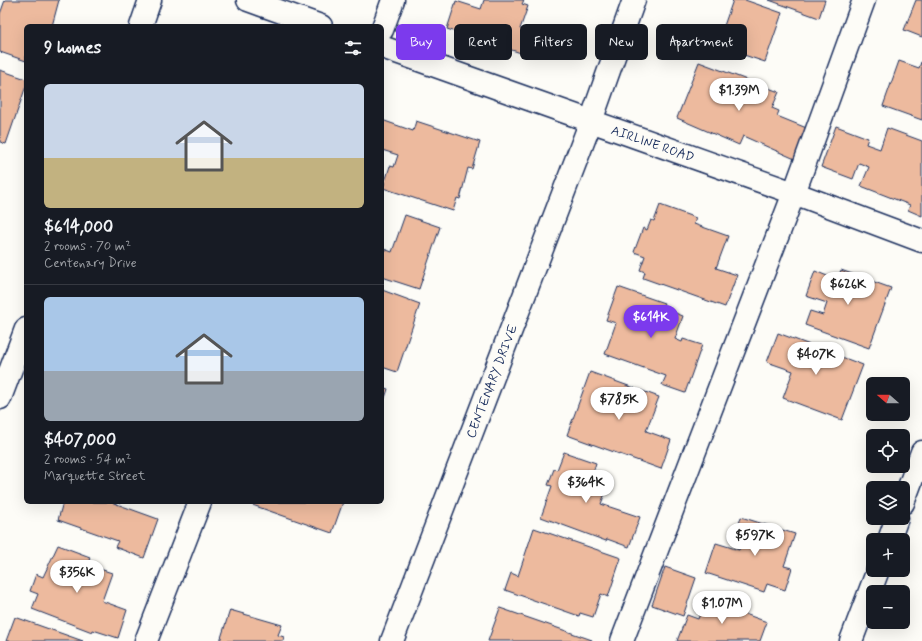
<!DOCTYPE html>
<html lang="en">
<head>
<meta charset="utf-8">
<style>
	:root { --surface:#171b24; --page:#20242c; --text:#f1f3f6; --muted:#9ea1a6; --line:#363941; --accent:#7c3aed }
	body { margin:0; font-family:Mynerve,sans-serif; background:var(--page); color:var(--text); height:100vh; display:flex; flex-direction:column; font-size:15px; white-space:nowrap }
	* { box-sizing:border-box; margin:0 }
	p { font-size:13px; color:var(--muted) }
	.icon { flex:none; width:22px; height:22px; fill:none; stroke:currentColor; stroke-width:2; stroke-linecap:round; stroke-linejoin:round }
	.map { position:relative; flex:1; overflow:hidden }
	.panel { position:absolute; left:24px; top:24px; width:360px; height:480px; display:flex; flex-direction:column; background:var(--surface); border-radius:6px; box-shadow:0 4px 16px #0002 }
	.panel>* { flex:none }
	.banner { position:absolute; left:396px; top:24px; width:380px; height:36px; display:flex; gap:8px }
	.needle { width:26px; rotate:290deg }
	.tools { position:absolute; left:866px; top:377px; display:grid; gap:8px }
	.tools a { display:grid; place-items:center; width:44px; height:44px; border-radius:6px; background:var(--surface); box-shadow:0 4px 16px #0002; font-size:20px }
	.price { position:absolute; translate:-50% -34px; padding:0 9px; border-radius:14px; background:#fff; color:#222; font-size:13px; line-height:26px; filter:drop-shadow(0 1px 2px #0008) }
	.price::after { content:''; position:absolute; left:50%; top:24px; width:12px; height:9px; margin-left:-6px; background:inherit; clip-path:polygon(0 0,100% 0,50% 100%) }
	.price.on { background:var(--accent); color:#fff }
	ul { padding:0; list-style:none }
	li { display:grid; align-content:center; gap:8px; height:212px; padding:0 20px }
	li+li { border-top:1px solid var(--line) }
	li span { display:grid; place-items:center; height:124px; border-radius:6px; color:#555 }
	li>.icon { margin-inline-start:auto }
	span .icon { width:72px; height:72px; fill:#fffc; stroke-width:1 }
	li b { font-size:17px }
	h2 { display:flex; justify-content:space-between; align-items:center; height:48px; padding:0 20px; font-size:17px }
	.tag { padding:0 14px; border-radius:6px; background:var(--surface); box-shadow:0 4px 16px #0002; font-size:14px; line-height:36px }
	.tag.on { background:var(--accent); color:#fff }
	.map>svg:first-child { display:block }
	.building { fill:#edba9e; stroke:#1b2f5e }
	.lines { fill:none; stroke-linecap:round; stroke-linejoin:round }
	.minor-casing { stroke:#1b2f5e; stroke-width:25 }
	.minor { stroke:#fdfcf7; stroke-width:22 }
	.labels { text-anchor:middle; stroke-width:3.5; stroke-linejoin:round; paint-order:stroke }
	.street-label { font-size:13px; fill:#1b2f5e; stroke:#fdfcf7 }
</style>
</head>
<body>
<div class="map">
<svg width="922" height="641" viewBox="0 0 922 641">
	<rect width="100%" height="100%" fill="#fdfcf7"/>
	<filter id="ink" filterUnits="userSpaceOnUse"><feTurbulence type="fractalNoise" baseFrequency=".025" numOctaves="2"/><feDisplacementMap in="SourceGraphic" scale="8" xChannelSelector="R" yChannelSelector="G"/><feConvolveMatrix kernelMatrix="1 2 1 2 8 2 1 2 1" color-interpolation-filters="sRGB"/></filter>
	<g filter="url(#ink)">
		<!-- building -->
		<path class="building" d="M 5,0 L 59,0 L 52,26 L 26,26 L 26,61 L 0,52 L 0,14 Z
			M 484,0 L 524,0 L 522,4 L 528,6 L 520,29 L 524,30 L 522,36 L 527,37 L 521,53 L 447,29 L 456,1 L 481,9 Z
			M 733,0 L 745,0 L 782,13 L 765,62 L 717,46 Z
			M 769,0 L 825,0 L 819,18 Z
			M 916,0 L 922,0 L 922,37 L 904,30 Z
			M 899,61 L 919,68 L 921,62 L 922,62 L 922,120 L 883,106 Z
			M 699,62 L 779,92 L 772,108 L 779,111 L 777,116 L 809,129 L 797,160 L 743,136 L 739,145 L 677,118 Z
			M 0,70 L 26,79 L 26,86 L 6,144 L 0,142 Z
			M 382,120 L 413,131 L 416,121 L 480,142 L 472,169 L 468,168 L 460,199 L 457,198 L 453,211 L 383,188 L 390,166 L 394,167 L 398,155 L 382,150 Z
			M 836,126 L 868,138 L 866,144 L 880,149 L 887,128 L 922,141 L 922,216 L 908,210 L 910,205 L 861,186 L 869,167 L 859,163 L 853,179 L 821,167 Z
			M 660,205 L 696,218 L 694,224 L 728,236 L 716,268 L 737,275 L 725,307 L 643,278 L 645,272 L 640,270 L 645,256 L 634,252 L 643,228 L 647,230 L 651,220 L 654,221 Z
			M 405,215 L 440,227 L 419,289 L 382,277 L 382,255 L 384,249 L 392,252 Z
			M 841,270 L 891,288 L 869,348 L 805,325 L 810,311 L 823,315 L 827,303 L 806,296 L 815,271 L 837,280 Z
			M 618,287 L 664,303 L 662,308 L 683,316 L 675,339 L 682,342 L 683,339 L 702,345 L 685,393 L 662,385 L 666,376 L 605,354 L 616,323 L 606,320 Z
			M 382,290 L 420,304 L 397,372 L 382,367 Z
			M 778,333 L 863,365 L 842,420 L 783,398 L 793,371 L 767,362 Z
			M 590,372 L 659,397 L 646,431 L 671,440 L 661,469 L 567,435 Z
			M 382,387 L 388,389 L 382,407 Z
			M 564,452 L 596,463 L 590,482 L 607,488 L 601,504 L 640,517 L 629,547 L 607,539 L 606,541 L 541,517 L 552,486 L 548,485 L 554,469 L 557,470 Z
			M 63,502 L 111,502 L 158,519 L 144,558 L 115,547 L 118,541 L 58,520 Z
			M 244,502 L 343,502 L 332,533 Z
			M 741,517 L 795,534 L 784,566 L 792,568 L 785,590 L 767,584 L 764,592 L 706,573 L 716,543 L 739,550 L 744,536 L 736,534 Z
			M 534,528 L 621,558 L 608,597 L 601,594 L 593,617 L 580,613 L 579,616 L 505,590 L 511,573 L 518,576 Z
			M 58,545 L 90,557 L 88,565 L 112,573 L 102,601 L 127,610 L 118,638 L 93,630 L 92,632 L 32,609 L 38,594 L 30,591 L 36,574 L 43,577 Z
			M 665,567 L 696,578 L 683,616 L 652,605 Z
			M 705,600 L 723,607 L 725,600 L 747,607 L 745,614 L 767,622 L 760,641 L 677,641 L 687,615 L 698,619 Z
			M 500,608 L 592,640 L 592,641 L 488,641 Z
			M 230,610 L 282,625 L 278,635 L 284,637 L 283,641 L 220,641 Z
			M 15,617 L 83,641 L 6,641 Z"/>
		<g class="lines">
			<!-- minor casing -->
			<g class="minor-casing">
				<path id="minor" d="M 248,0 L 321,26
					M 141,26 L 150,0
					M 382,30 L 393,0
					M 382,47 L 794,193 L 922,241
					M 0,398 L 26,329
					M 903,503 L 922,452
					M 889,540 L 897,518
					M 146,641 L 200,502
					M 392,641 L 591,121 L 634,0
					M 622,641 L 794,193 L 864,0
					M 851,641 L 878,570"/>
			</g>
			<!-- minor -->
			<use href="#minor" class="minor"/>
		</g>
	</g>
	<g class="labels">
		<!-- street labels -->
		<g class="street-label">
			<text transform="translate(653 143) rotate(19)" y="5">AIRLINE ROAD</text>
			<text transform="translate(491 381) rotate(-69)" y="5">CENTENARY DRIVE</text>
		</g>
	</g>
</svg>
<div class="tools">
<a><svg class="needle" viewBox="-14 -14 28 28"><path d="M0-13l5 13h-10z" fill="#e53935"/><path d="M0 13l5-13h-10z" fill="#9ea1a6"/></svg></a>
<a><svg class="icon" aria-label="locate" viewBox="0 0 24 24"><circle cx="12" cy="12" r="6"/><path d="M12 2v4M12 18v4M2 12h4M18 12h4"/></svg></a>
<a><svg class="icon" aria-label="layers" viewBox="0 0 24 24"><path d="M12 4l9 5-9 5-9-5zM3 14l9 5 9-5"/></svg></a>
<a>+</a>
<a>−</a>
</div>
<b class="price" style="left:739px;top:112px">$1.39M</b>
<b class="price" style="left:848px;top:306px">$626K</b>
<b class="price on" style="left:651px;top:339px">$614K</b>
<b class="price" style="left:816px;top:376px">$407K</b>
<b class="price" style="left:619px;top:421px">$785K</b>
<b class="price" style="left:586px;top:504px">$364K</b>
<b class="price" style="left:755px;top:557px">$597K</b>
<b class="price" style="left:77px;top:594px">$356K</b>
<b class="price" style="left:722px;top:625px">$1.07M</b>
<div class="banner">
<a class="tag on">Buy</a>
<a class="tag">Rent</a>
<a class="tag">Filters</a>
<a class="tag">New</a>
<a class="tag">Apartment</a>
</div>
<section class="panel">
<h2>9 homes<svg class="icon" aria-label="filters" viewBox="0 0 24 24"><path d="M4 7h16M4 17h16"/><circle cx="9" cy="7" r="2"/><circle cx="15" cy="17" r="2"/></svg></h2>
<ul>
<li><span style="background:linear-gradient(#c9d6e8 60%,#c2b280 0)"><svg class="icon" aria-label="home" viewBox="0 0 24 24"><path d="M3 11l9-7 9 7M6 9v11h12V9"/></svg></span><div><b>$614,000</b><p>2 rooms · 70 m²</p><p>Centenary Drive</p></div></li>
<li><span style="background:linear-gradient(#a9c7e8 60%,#9aa5b1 0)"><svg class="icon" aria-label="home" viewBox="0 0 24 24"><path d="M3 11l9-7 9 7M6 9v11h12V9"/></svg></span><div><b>$407,000</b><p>2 rooms · 54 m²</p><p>Marquette Street</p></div></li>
</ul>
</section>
</div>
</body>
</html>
